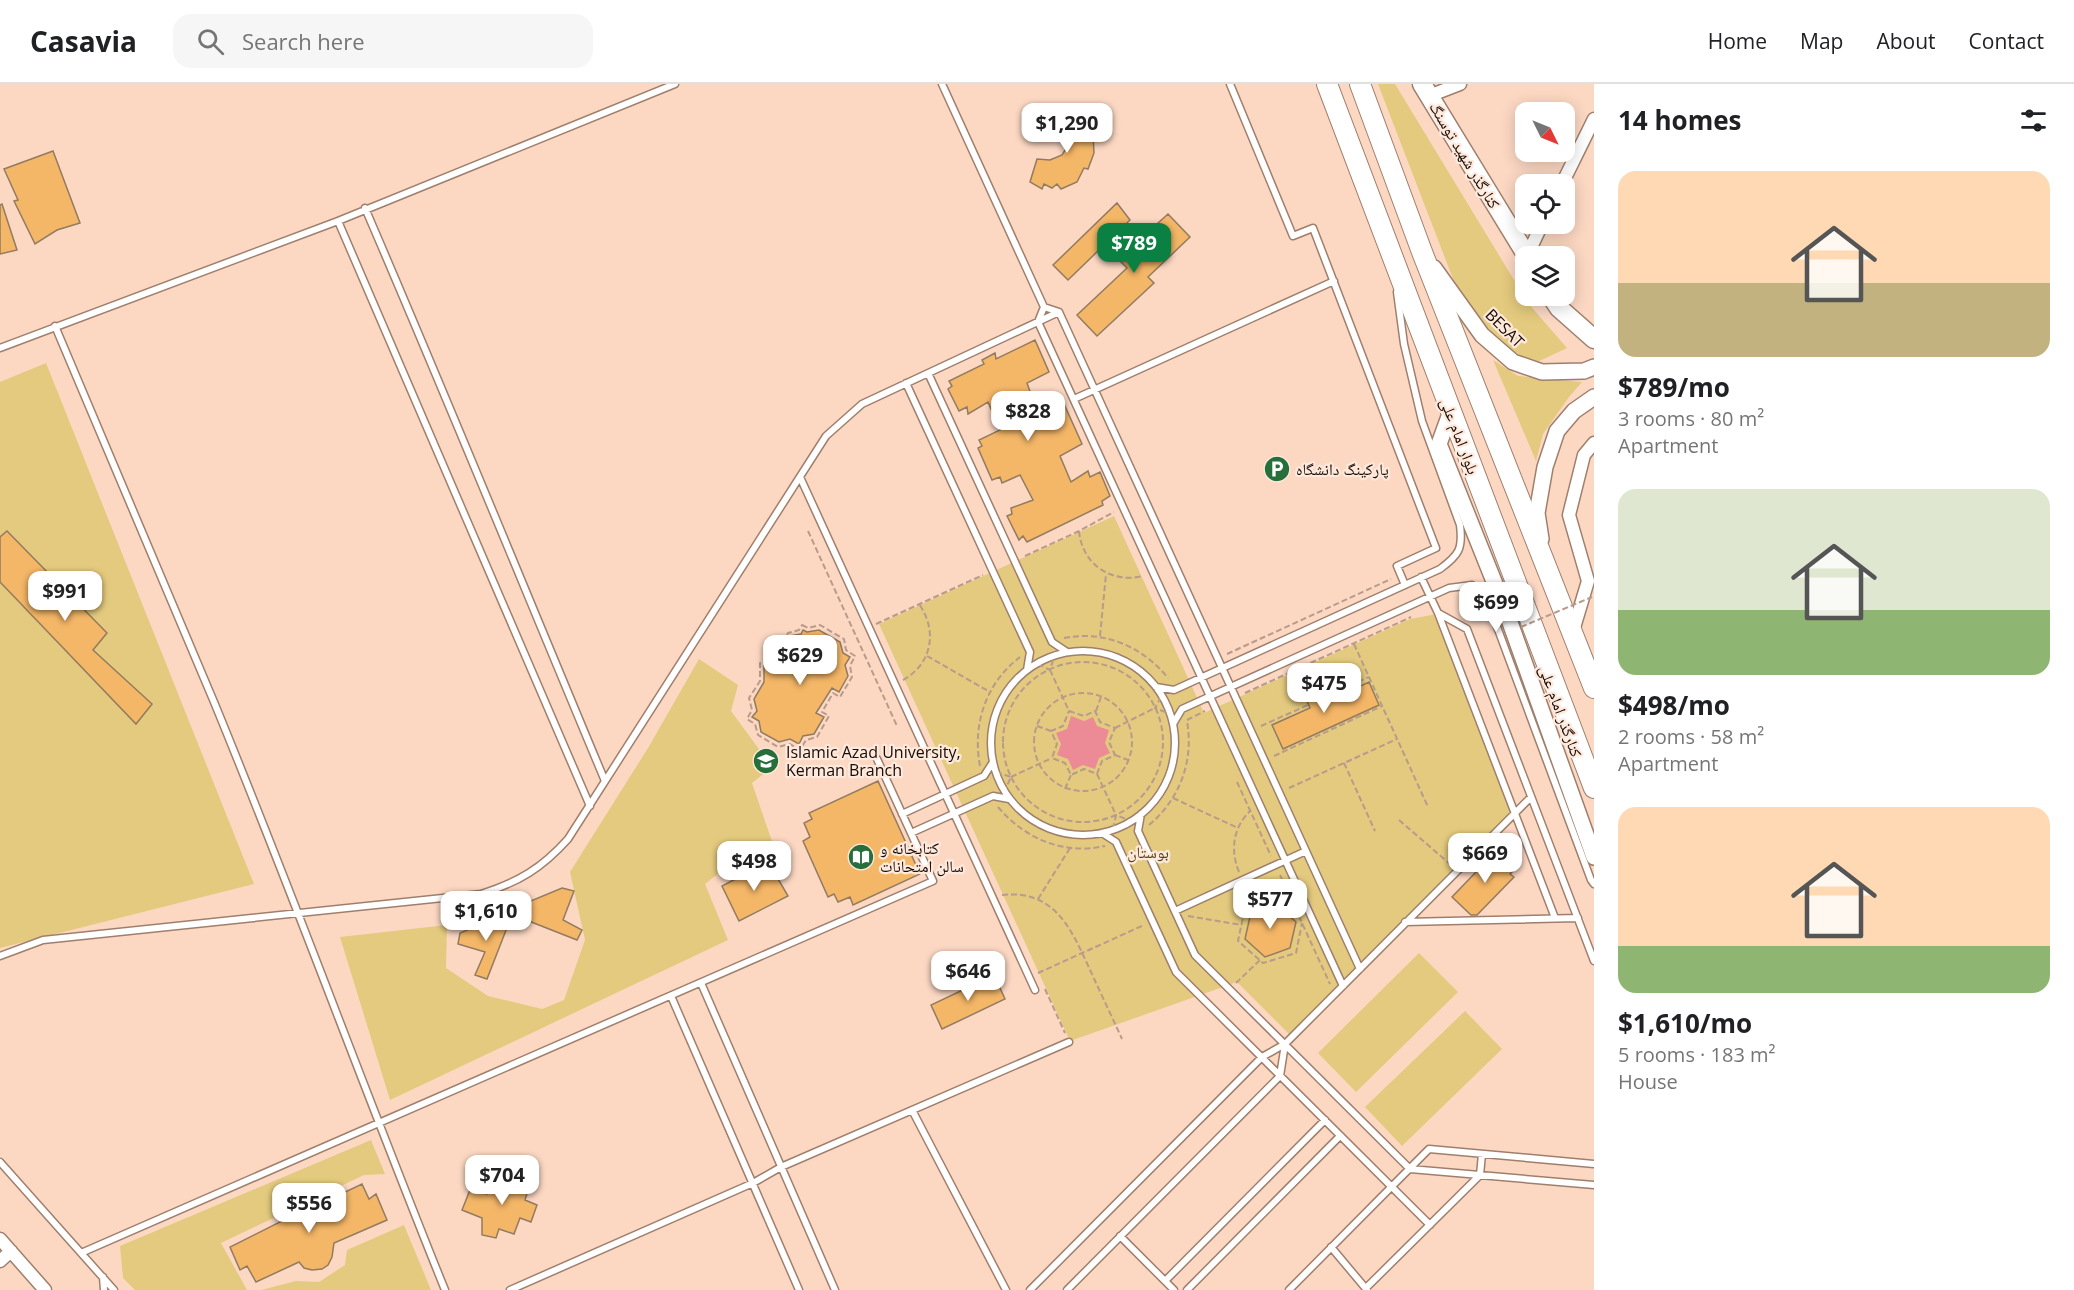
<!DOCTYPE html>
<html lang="en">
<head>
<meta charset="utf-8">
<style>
	:root { --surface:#fff; --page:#f6f6f6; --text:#202124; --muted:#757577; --line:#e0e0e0; --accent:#0b8043 }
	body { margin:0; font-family:"Open Sans","Noto Naskh Arabic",sans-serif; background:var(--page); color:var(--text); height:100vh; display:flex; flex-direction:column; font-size:22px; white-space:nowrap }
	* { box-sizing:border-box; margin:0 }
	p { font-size:20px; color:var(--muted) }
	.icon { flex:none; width:33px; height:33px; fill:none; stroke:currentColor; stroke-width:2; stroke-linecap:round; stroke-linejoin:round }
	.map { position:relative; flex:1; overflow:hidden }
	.panel { display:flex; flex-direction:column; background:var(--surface); width:480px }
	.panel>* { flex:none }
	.needle { width:39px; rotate:133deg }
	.fabs { position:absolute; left:1515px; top:18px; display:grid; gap:12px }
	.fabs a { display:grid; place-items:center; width:60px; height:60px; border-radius:12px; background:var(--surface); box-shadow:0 3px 15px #0003; font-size:30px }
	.price { position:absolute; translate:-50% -51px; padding:0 14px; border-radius:12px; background:#fff; color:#222; font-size:20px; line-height:39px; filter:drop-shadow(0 2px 3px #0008) }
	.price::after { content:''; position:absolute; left:50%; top:36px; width:18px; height:14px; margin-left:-9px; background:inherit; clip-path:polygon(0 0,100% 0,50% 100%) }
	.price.current { background:var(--accent); color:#fff }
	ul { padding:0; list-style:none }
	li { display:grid; align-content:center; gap:12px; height:318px; padding:0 24px }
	li span { display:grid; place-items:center; height:186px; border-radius:18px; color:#555 }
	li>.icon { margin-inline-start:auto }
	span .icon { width:108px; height:108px; fill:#fffc; stroke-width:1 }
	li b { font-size:26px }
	h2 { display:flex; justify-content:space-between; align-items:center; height:72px; padding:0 24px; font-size:26px }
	header { display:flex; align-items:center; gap:36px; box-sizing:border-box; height:84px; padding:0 30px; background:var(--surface); border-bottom:2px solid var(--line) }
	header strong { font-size:28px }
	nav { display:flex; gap:33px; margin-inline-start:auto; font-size:21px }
	.search { width:420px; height:54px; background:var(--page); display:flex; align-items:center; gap:15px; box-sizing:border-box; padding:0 21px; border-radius:18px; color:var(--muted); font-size:22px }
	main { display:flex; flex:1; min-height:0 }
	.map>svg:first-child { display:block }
	.green { fill:#e4ca7e }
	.water { fill:#ec8a95 }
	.building { fill:#f4b667; stroke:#927b60; stroke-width:1.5 }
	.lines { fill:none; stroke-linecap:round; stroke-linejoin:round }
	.service-casing { stroke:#9f7f6c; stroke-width:9 }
	.minor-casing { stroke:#9f7f6c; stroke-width:15 }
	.tertiary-casing { stroke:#9f7f6c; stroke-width:18 }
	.primary-casing { stroke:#9f7f6c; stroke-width:21 }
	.trunk-casing { stroke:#9f7f6c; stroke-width:22 }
	.path { stroke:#b89b8a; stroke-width:2; stroke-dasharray:6 3; stroke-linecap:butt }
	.service { stroke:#fff; stroke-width:6 }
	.minor { stroke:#fff; stroke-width:12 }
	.tertiary { stroke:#fff; stroke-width:15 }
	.primary { stroke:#fff; stroke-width:18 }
	.trunk { stroke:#fff; stroke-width:20 }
	.path-bridge { stroke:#b89b8a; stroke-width:2; stroke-dasharray:6 3; stroke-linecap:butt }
	.labels { text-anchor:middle; stroke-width:4.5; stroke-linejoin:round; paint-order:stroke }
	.street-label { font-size:16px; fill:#180c06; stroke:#fee9dc }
	.poi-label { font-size:16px; fill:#180c06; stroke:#fee9dc; text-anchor:start }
	.park-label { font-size:16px; fill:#4e4118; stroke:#fee9dc }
</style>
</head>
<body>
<header>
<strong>Casavia</strong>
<div class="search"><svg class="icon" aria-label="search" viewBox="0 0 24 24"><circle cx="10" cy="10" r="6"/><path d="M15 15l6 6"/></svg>Search here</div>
<nav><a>Home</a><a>Map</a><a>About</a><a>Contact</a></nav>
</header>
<main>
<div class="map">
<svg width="1594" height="1206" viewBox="0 0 1594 1206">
	<rect width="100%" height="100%" fill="#fcd8c3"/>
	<!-- green -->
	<path class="green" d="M 1378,0 L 1395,0 L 1528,219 L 1567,264 L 1533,280 L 1500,258 L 1460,213 Z
		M 1493,276 L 1518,292 L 1582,298 L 1569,313 L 1543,350 L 1536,377 Z
		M 46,279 L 254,800 L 0,864 L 0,298 Z
		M 1114,432 L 1204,629 L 1410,535 L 1437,530 L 1513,729 L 1291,952 L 1237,898 L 1070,957 L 879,540 Z
		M 699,575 L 738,601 L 731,627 L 772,683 L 752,699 L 776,769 L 724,785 L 705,800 L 728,856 L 390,1016 L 340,853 L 447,841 L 446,884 L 488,912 L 542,925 L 564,916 L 585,856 L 570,788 L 648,664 Z
		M 1419,869 L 1458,908 L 1356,1008 L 1318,969 Z
		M 1465,927 L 1502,965 L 1402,1062 L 1365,1023 Z
		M 371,1056 L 385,1090 L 364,1091 L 221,1159 L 247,1206 L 135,1206 L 123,1194 L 120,1162 Z
		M 404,1141 L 431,1206 L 261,1206 L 296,1197 L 319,1198 L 345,1181 L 347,1166 Z"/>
	<!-- water -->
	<path class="water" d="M 1071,632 L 1084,637 L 1093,633 L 1097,642 L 1109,646 L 1105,659 L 1110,669 L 1099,674 L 1095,685 L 1083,681 L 1073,686 L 1068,675 L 1057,671 L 1061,660 L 1056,649 L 1067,645 Z"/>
	<!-- building -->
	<path class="building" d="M 1061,23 L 1074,29 L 1087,41 L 1093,51 L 1094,69 L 1088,85 L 1084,84 L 1077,98 L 1061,105 L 1057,100 L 1052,104 L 1044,100 L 1042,105 L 1030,98 L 1037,75 L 1050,76 L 1062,71 L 1067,63 L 1062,48 L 1052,44 Z
		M 53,67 L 80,139 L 57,146 L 35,160 L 14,117 L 18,116 L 4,85 Z
		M 1117,119 L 1130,136 L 1068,196 L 1053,181 Z
		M 2,120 L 17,166 L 0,170 L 0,121 Z
		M 1168,130 L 1190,153 L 1148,193 L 1154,199 L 1097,252 L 1077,231 L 1127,184 L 1118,175 Z
		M 1035,256 L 1049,288 L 1027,299 L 1038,330 L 1064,320 L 1082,360 L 1060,372 L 1071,398 L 1088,387 L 1090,393 L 1100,388 L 1110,412 L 1102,417 L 1103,421 L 1027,458 L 1023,452 L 1019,456 L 1007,432 L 1012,430 L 1011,424 L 1033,416 L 1020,391 L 1002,399 L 1000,393 L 992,396 L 978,364 L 982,362 L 979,356 L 1000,346 L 988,318 L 968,330 L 967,323 L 959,327 L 948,305 L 952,302 L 949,297 L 984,280 L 982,276 L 995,269 L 996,275 Z
		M 7,447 L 107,549 L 93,566 L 152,620 L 136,640 L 0,498 L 0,453 Z
		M 803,546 L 807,548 L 819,546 L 840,558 L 843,569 L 850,573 L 845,581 L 848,592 L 839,608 L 832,604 L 816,629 L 824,633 L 814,650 L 803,652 L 799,660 L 790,655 L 779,658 L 761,648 L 759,637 L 752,633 L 757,627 L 754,615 L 764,598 L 764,582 L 778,573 L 790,552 L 801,550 Z
		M 1369,598 L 1379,621 L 1283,665 L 1272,641 L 1310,624 L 1304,611 L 1321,604 L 1327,618 Z
		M 878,697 L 920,790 L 853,821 L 850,813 L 838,818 L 834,810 L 828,813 L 803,757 L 810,753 L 804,739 L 812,735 L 809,729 Z
		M 1499,764 L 1507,772 L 1503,776 L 1514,786 L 1510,790 L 1514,793 L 1477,831 L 1471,831 L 1452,813 Z
		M 770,781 L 788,812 L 739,837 L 722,802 L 743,791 Z
		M 562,804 L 574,807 L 563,836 L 582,846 L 577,856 L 516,832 L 521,821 Z
		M 1276,820 L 1296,838 L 1290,864 L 1265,873 L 1245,855 L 1251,828 Z
		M 500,832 L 510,836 L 487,895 L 475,891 L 485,868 L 458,860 L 460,849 Z
		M 994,891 L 1005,915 L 942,945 L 931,921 Z
		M 511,1087 L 532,1094 L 525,1116 L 537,1121 L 531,1138 L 520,1134 L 514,1150 L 499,1145 L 496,1154 L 482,1151 L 482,1134 L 462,1126 L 470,1106 L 487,1110 L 505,1099 Z
		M 362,1100 L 369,1115 L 376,1110 L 387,1136 L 334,1159 L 332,1173 L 328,1181 L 322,1185 L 312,1186 L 304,1184 L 299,1178 L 256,1198 L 247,1182 L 240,1186 L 230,1163 L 284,1136 L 281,1132 L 315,1118 L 316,1122 Z"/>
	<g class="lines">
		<!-- service casing -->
		<g class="service-casing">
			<path id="service" d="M 942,0 L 1044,223 L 1059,228 L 1360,885
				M 1230,0 L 1293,152 L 1313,144 L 1436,464 L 1397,482 L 1405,501
				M 365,124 C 447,314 525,506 605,697
				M 338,137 L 590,722
				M 1044,223 L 1038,238 L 1343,902
				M 55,242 C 108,367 162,492 214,618 C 294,812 366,1011 445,1206
				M 0,264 L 338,137 L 675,0
				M 928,289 L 1052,558 L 1067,568
				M 906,299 L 1030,568 L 1027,586
				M 1074,315 L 1334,197
				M 800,393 L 1035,906
				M 1421,493 L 1438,529 L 1467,545 L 1594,877
				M 1438,529 L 1555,834
				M991 659a92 92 0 1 1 184 0a92 92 0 1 1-184 0Z
				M 1156,603 L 1174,606 L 1440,485 C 1459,471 1463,465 1460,441 L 1422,337 L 1404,260 L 1397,208
				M 1173,640 L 1182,625 L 1449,504 L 1472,501 L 1482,507 L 1493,532 L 1591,796 L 1594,800
				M 902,730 L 984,692 L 993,678
				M 1141,730 L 1138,747 L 1195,871 L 1410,1085 L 1594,1101
				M 911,749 L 993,712 L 1009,715
				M 1102,749 L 1116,758 L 1176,888 L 1430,1141
				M 1175,827 L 1306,767
				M 1405,838 L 1578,834
				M 0,872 L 43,856 L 481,810 C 519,798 542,784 568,755 L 826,352 L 862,320 L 1059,228
				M 701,899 L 835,1206
				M 671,912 L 799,1206
				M 912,1026 L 1006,1206
				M 0,1078 L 114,1206
				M 1120,1152 L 1174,1206
				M 1331,1163 L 1367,1206
				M 81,1169 L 933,797 L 877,675
				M 103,1193 L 104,1206
				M 1165,1197 L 1325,1036
				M 1366,1204 L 1480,1091 L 1482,1070
				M 510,1206 L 753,1099 L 781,1083 L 1069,958
				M 1030,1206 L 1262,973 L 1285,960 L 1531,713
				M 1067,1206 L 1280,992 L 1285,960
				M 1187,1206 L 1340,1052
				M 1289,1206 L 1429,1065 L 1594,1080"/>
		</g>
		<!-- minor casing -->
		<g class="minor-casing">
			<path id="minor" d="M 1429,12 L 1460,0
				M 1562,100 L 1594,35
				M 1527,172 L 1542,140
				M 1573,547 L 1588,497 L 1569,431 L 1584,371 L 1594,359
				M 0,1155 L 45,1206
				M 0,1177 L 11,1167"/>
		</g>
		<!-- tertiary casing -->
		<g class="tertiary-casing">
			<path id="tertiary" d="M 1434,184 L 1482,251 L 1513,278 L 1542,288 L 1584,287 L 1594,283
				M 1451,327 L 1439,360 L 1507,530 L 1594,773
				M 1541,455 L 1537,429 L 1545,383 L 1557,347 L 1574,327 L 1594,313"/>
		</g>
		<!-- primary casing -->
		<g class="primary-casing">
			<path id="primary" d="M 1422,0 L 1527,172
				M 1551,212 L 1559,224 L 1594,255"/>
		</g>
		<!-- trunk casing -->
		<g class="trunk-casing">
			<path id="trunk" d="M 1327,0 L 1594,704
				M 1360,0 L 1422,168 L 1594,604"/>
		</g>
		<!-- path -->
		<path class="path" d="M 808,447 L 897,642
			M 1079,447 C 1082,480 1111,500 1143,492
			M 1025,472 L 1079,447 L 1114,428
			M 876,540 L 983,491
			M 802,541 L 808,544 L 820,541 L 844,555 L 846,566 L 855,572 L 850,582 L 852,593 L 840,613 L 833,609 L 822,628 L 829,632 L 817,653 L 806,656 L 800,666 L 790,660 L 778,663 L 758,651 L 755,640 L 747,635 L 752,626 L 749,614 L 760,597 L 760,579 L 775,570 L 788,549 L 799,546 Z
			M 1100,552 L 1106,490
			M 1064,554 C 1105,546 1143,563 1168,594
			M 1354,560 L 1428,723
			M 1227,570 L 1391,495
			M 927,572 L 990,608
			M1003 658a80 80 0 1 1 160 0a80 80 0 1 1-160 0Z
			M 1038,580 L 1050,586 L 1055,570
			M 1050,586 L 1069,627
			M 903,596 C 932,580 938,547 919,520
			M1034 658a49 49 0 1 1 98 0a49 49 0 1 1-98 0Z
			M 1245,609 L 1411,533
			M 1325,612 L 1369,593
			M 1161,613 L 1155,624 L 1168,629
			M 1069,627 L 1084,632 L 1095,627 L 1100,638 L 1115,644 L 1109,658 L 1115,671 L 1102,677 L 1097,690 L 1084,685 L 1071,691 L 1065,679 L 1052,674 L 1057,660 L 1051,647 L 1063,642 Z
			M 1096,627 L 1101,613
			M 1187,636 L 1205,627
			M 1037,642 L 1051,647
			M 1261,642 L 1308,621
			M 1115,644 L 1155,624
			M 1115,671 L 1128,676
			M 1274,672 L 1382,622
			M 1344,679 L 1375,747
			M 980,682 C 972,640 986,599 1020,573
			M 996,688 L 1011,693 L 1006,704
			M 1097,690 L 1116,731
			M 1011,693 L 1052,674
			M 1237,698 L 1271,772
			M 1289,704 L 1397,655
			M 1065,705 L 1071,691
			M 1173,714 L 1238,744
			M 998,723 C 1025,755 1064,771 1105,762
			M 1399,736 L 1451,781
			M 1149,741 C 1180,715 1194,677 1187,637
			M 1113,745 L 1116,731 L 1131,737
			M 1239,788 C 1230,766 1233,744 1250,727
			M 1280,791 L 1330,900
			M 1002,811 C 1056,805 1072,847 1091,888 C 1101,910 1112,933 1122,955
			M 1038,815 L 1070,764
			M 1297,831 L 1278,813 L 1245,824 L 1238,857 L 1263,879 L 1296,869 L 1302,839
			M 1188,832 L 1242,841
			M 1038,889 L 1144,841
			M 1236,899 L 1260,876
			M 1045,905 L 1065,949"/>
		<!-- service -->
		<use href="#service" class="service"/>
		<!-- minor -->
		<use href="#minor" class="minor"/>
		<!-- tertiary -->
		<use href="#tertiary" class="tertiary"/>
		<!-- primary -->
		<use href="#primary" class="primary"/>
		<!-- trunk -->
		<use href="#trunk" class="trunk"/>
		<!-- path-bridge -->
		<path class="path-bridge" d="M 1521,543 L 1592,513"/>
	</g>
	<!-- icons -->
	<defs>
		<g id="parking-disc" transform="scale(1.35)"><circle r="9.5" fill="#266e3a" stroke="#fee9dc"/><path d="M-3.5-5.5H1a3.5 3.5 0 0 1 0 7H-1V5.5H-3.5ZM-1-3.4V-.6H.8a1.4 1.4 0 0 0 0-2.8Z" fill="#fff"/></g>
		<g id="university-disc" transform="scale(1.35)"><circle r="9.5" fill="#266e3a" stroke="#fee9dc"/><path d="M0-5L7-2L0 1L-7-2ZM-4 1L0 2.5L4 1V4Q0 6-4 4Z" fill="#fff"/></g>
		<g id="library-disc" transform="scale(1.35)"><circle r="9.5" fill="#266e3a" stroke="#fee9dc"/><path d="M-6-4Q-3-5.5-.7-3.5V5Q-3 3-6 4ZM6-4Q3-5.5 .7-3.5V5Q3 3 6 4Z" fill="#fff"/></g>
	</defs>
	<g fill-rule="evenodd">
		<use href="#parking-disc" x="1277" y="385"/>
		<use href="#university-disc" x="766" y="677"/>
		<use href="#library-disc" x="861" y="773"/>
	</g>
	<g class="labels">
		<!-- street labels -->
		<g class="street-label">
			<text transform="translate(1465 71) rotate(59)" y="6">کنارگذر شهید توسنگ</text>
			<text transform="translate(1505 244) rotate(45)" y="6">BESAT</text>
			<text transform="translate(1460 352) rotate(69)" y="6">بلوار امام علی</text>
			<text transform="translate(1561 627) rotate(70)" y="6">کنارگذر امام علی</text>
		</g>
		<!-- poi labels -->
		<g class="poi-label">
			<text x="1296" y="391">پارکینگ دانشگاه</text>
			<text x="786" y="674">Islamic Azad University,<tspan x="786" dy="18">Kerman Branch</tspan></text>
			<text x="880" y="770">کتابخانه و<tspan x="880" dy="18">سالن امتحانات</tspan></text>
		</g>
		<!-- park labels -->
		<g class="park-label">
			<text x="1148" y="774">بوستان</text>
		</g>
	</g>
</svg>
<div class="fabs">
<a><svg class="needle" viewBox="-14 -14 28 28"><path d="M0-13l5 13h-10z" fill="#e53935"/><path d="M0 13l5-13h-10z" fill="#757577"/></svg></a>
<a><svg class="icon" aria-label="locate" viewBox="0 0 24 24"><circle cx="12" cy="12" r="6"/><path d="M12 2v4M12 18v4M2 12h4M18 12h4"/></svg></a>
<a><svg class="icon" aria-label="layers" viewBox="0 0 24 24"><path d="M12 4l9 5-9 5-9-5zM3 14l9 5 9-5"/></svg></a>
</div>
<b class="price" style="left:1067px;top:70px">$1,290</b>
<b class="price current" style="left:1134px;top:190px">$789</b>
<b class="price" style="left:1028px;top:358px">$828</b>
<b class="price" style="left:65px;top:538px">$991</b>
<b class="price" style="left:1496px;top:549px">$699</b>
<b class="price" style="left:800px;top:602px">$629</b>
<b class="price" style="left:1324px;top:630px">$475</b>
<b class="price" style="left:1485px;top:800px">$669</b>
<b class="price" style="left:754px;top:808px">$498</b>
<b class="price" style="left:1270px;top:846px">$577</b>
<b class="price" style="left:486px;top:858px">$1,610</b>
<b class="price" style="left:968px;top:918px">$646</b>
<b class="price" style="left:502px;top:1122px">$704</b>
<b class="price" style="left:309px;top:1150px">$556</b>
</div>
<section class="panel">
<h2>14 homes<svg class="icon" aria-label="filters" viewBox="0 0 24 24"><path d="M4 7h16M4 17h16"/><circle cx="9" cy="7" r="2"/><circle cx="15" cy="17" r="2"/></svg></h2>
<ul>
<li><span style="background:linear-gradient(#ffd9b3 60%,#c2b280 0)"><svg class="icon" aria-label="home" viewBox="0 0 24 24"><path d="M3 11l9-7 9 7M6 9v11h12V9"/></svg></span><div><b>$789/mo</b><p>3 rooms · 80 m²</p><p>Apartment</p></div></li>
<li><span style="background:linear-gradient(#dfe7d0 65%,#8fb573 0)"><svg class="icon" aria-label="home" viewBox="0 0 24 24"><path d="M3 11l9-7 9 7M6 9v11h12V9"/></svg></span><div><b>$498/mo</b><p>2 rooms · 58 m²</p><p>Apartment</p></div></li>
<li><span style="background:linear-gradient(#ffd9b3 75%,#8fb573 0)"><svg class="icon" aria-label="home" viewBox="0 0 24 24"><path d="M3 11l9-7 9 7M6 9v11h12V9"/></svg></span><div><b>$1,610/mo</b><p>5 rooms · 183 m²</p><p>House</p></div></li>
</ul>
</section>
</main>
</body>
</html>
